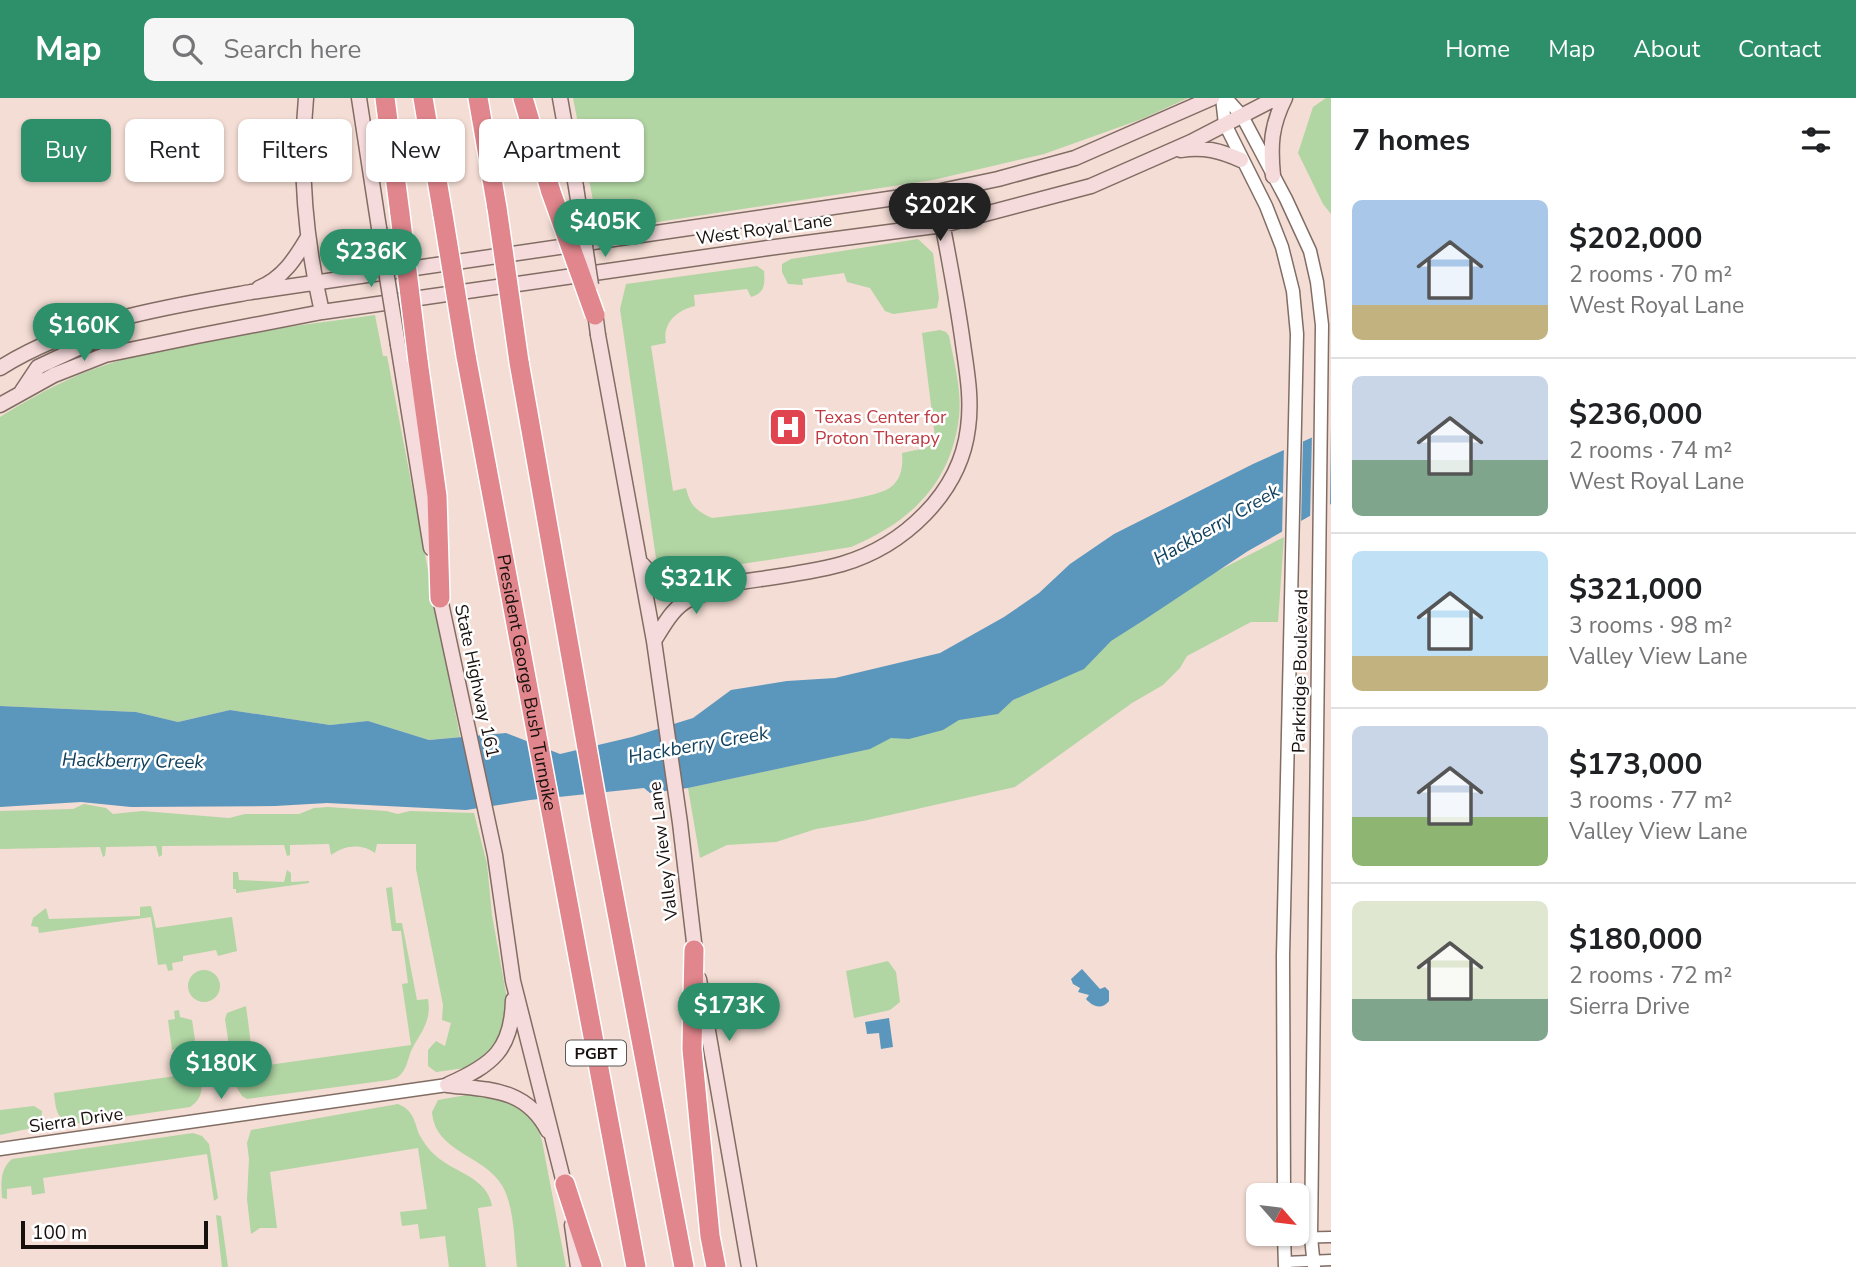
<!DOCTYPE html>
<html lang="en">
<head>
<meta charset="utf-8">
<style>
	:root { --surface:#fff; --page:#f6f6f6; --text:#202124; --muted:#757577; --line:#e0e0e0; --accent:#2e906b }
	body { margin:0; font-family:"Nunito Sans",sans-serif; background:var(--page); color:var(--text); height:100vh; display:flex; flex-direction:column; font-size:26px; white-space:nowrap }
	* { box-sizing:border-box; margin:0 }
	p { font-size:23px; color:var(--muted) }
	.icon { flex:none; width:38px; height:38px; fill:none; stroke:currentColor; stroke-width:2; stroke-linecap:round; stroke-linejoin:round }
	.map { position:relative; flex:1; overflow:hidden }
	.drawer { display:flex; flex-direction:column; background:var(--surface); width:525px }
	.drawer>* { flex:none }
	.banner { position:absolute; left:21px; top:21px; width:665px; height:63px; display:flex; gap:14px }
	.needle { width:46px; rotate:118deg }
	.buttons { position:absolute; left:1246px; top:1085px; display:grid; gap:14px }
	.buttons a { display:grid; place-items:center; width:63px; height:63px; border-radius:10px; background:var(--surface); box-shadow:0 2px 5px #0004; font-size:35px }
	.scale { position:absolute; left:21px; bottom:18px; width:187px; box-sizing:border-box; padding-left:7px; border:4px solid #18100d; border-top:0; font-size:19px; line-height:24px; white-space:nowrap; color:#18100d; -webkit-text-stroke:5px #fff; paint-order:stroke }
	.price { position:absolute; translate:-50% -60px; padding:0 16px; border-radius:24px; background:var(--accent); color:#fff; font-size:23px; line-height:46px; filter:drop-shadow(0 2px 4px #0008) }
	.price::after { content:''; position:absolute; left:50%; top:42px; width:21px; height:16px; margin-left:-10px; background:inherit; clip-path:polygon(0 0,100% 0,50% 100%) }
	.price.current { background:#222; color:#fff }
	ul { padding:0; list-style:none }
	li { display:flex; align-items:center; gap:21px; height:175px; padding:0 21px }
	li+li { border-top:2px solid var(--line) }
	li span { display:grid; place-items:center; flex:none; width:196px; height:140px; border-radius:10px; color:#555 }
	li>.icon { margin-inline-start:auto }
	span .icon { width:84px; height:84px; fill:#fffc; stroke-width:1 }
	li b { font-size:30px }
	h2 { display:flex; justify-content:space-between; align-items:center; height:84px; padding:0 21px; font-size:30px }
	.pill { padding:0 24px; border-radius:10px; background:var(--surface); box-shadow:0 2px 5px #0004; font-size:24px; line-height:63px }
	.pill.current { background:var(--accent); color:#fff }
	header { display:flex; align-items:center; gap:42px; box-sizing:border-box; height:98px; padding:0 35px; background:var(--accent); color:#fff }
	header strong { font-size:33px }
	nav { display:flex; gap:38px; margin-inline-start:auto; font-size:24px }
	.search { width:490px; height:63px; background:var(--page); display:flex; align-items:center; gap:18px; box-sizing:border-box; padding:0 24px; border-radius:10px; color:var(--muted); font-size:26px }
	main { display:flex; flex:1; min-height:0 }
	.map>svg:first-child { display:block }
	.green { fill:#b1d5a3 }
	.water { fill:#5b96bc }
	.pier { fill:#f4ddd4 }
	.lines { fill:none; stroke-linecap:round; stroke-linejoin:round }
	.minor-casing { stroke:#816d64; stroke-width:13 }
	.tertiary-casing { stroke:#816d64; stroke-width:15 }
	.secondary-casing { stroke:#816d64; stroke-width:17 }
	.motorway-casing { stroke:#fff; stroke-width:22 }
	.minor { stroke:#fff; stroke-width:10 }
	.tertiary { stroke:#fff; stroke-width:12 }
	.secondary { stroke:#f6dbdc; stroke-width:14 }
	.motorway { stroke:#e0868c; stroke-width:19 }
	.secondary-bridge-casing { stroke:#816d64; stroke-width:17; stroke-linecap:butt }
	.motorway-bridge-casing { stroke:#fff; stroke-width:22; stroke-linecap:butt }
	.secondary-bridge { stroke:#f6dbdc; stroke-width:14 }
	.motorway-bridge { stroke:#e0868c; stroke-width:19 }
	.labels { text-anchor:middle; stroke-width:5; stroke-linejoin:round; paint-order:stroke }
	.shield { fill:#fff; stroke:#5d5856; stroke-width:2 }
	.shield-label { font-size:16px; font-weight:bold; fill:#18100d }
	.street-label { font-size:18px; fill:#18100d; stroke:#fff }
	.health-label { font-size:18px; fill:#be3a42; stroke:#fff; text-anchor:start }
	.water-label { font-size:19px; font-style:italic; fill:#11415c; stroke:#fff }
</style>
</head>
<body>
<header>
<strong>Map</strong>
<div class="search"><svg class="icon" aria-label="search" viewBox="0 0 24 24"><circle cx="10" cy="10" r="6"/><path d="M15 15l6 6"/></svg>Search here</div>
<nav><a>Home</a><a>Map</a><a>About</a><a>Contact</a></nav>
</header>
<main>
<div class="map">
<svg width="1331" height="1169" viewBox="0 0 1331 1169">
	<rect width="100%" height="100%" fill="#f4ddd4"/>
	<!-- green -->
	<path class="green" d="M 573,0 L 1188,0 L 1142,21 L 1044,56 L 933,82 L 599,133 Z
		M 1326,0 L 1331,0 L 1331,116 L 1323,106 L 1298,55 L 1313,9 Z
		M 918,141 L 933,155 L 939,200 L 937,210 L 893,216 L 885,213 L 870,190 L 847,184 L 844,175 L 802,181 L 803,187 L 788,186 L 782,174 L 782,166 L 791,161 Z
		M 757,168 L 764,173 C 765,186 765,195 751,199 L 747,191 L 694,197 L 695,208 C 677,212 662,225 666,245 L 651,248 L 673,393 L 686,390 C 690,407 696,413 712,420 C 743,416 873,404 891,389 C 902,380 903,368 902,355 L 926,350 L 935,339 L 922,235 L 940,232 L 946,234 L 949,238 C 954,264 962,292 959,319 C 951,386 910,424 851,449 L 678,476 L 663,469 L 656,460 L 620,211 L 626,186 Z
		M 375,217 L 383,258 L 387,258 L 460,639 L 429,642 L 368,623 L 330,627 L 230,612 L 178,624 L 136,614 L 0,608 L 0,319 C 29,301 59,284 91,272 C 181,239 280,231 375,217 Z
		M 1284,439 L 1278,524 L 1251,524 L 1187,558 L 1180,570 L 1163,587 L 1132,605 L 1015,689 L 863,723 L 816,731 L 776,744 L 727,747 L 700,760 L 688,690 L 780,670 L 891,640 Z
		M 84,706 L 106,710 L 113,716 L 142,713 L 229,720 L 245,716 L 299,716 L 314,710 L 328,709 L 386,713 L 398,716 L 410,713 L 474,715 L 487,766 L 492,817 L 509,912 L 499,947 L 477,965 L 465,970 L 436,974 L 428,968 L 428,952 L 436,943 L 445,948 L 451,925 L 442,922 L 443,907 L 416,771 L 416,746 L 377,746 L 375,755 C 362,745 344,747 331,757 L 329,746 L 290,747 L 290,757 L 287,758 L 284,747 L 162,748 L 162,757 L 159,759 L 156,748 L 106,749 L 105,758 L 103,759 L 100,749 L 0,751 L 0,713 L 73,711 Z
		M 287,772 L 291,775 L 291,784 L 309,783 L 309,785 L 236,795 L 236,791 L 233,791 L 233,774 L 238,774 L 239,782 L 284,784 Z
		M 392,789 L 396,825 L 402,825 L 417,902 L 428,901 C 432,924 420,935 411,953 C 408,961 406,973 399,978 C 396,981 392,981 389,982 L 247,1001 L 242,998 L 235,987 L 225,921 L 227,915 L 246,908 L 254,969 L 411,947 L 402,886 L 408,885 L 401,833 L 392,833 L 386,790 Z
		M 151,808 L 156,830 L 232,819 L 237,853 L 218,858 L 216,852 L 183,858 L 183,863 L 172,865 L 173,872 L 168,873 L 166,866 L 158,867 L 151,819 L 39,835 L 38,829 L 31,828 L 33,820 L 46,810 L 49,821 L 140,818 L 140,809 Z
		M 888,863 L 896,874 L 900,904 L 890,912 L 854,920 L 846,873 Z
		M188 888a16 16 0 1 1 32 0a16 16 0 1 1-32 0Z
		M 179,912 L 180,919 L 192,922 L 195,942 L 190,949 L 172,952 L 168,922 L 175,921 L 174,913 Z
		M 213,960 L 217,963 L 221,991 L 219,995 L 215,992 L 211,963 Z
		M 190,964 L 198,967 C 202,984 206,999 190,1009 L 73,1026 C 56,1022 56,1011 54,995 L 176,978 L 175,966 Z
		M 478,995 C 513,1005 531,1004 542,1043 L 566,1169 L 517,1169 C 514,1144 515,1112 503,1089 C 486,1057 435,1055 432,1014 L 438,1002 Z
		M 398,1006 C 413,1012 414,1022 419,1036 C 423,1044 429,1052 436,1058 C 455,1075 487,1079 492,1108 L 478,1110 L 486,1169 L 449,1169 L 445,1138 L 420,1141 L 418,1126 L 402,1128 L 400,1114 L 427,1111 L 418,1050 L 270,1074 L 277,1130 L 260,1130 L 251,1136 L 247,1101 L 249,1061 L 247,1045 L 251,1032 Z
		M 34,1008 L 42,1013 L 41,1022 L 36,1029 L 0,1037 L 0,1012 Z
		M 193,1035 L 202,1038 L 209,1046 L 218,1100 L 214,1103 L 207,1056 L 43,1080 L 45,1095 L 32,1097 L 31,1088 L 7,1091 L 7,1101 L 2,1100 C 1,1085 0,1071 12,1061 Z
		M 216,1117 L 221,1118 L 228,1169 L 222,1169 Z"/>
	<!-- water -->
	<path class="water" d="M 1331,331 L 1331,406 L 1248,453 L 1144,522 L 1111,543 L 1084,571 L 1013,602 L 998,616 L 959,622 L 943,632 L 909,641 L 891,640 L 870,651 L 688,690 L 650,695 L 644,690 L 530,702 L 466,712 L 327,705 L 275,708 L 131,709 L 81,704 L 0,709 L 0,608 L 136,614 L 178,624 L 230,612 L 330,627 L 368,623 L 429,642 L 506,635 L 560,656 L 632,639 L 693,620 L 731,592 L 787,583 L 835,580 L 940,555 L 1004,519 L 1039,495 L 1070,466 L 1114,436 L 1253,366 Z
		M 1082,871 L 1100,891 L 1105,889 L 1109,893 L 1109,903 C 1102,912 1093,909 1086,901 L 1089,897 L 1078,894 L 1080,890 L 1073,886 L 1071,881 Z
		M 889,920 L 893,949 L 881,951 L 879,935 L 867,936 L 865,924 Z"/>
	<!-- pier -->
	<path class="pier" d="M 1331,327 L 1330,411 L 1310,422 L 1312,336 Z
		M 1303,340 L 1301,427 L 1282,438 L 1284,348 Z"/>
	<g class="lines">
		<!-- minor casing -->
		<g class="minor-casing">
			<path id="minor" d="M 1284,1140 L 1331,1139
				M 1285,1164 L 1331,1162"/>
		</g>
		<!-- tertiary casing -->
		<g class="tertiary-casing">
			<path id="tertiary" d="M 1222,0 L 1225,26 L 1266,108 L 1282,149 L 1293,193 L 1297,236 L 1283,858 L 1284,1097
				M 1226,0 L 1242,18 L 1286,101 L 1310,153 L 1317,184 L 1322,227 L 1311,1139 L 1314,1169
				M 0,1051 L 447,987
				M 1284,1136 L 1285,1169"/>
		</g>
		<!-- secondary casing -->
		<g class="secondary-casing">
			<path id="secondary" d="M 306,0 C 299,71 306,145 322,214
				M 359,0 L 379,130
				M 560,0 L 576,89
				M 1181,52 C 1203,48 1221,53 1241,62
				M 1273,78 C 1270,47 1271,28 1285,0
				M 259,190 C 283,180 295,161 308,139
				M 598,237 L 654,543 L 680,725 L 696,861
				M 398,247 L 431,450
				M 0,270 C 75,223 165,209 251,194 L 936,94 L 998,81 L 1075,60 L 1212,0
				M 22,293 L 38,269 L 106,237 L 122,220
				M 0,307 L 54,277 L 105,257 L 197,238 L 322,214 L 768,150 L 943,127 L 1091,88 L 1191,44 L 1276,0
				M 643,467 C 663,496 696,480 727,486 C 764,480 806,476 842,466 C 903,448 960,396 968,330 C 972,301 967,274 963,246 C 956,195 946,144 936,94
				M 438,491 L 495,757 L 513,883 L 566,1093
				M 654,543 C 664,527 673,509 690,501 C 703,495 715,493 727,486
				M 699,881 L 749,1169
				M 449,986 C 492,967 512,952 513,902
				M 447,987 C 489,992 526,990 548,1033
				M 572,1127 L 578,1169"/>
		</g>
		<!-- motorway casing -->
		<g class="motorway-casing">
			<g id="motorway">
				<path d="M 385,0 L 400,116"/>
				<path d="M 423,0 L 443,117"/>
				<path d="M 478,0 L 497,110"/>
				<path d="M 523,0 L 551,94"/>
				<path id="s1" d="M 466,258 L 636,1169"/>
				<path d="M 418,263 L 437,398 L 440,500"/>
				<path d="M 519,264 L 602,735 L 684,1169"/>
				<path d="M 694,852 L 692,951 L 710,1138 L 716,1169"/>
				<path d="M 565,1086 L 592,1169"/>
			</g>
		</g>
		<!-- minor -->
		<use href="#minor" class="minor"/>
		<!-- tertiary -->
		<use href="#tertiary" class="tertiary"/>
		<!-- secondary -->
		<use href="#secondary" class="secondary"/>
		<!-- motorway -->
		<use href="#motorway" class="motorway"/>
		<!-- secondary-bridge casing -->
		<g class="secondary-bridge-casing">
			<path id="secondary-bridge" d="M 576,89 L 591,187
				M 379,130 L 398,247
				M 594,207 L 598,237"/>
		</g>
		<!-- motorway-bridge casing -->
		<g class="motorway-bridge-casing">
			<path id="motorway-bridge" d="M 551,94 L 595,217
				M 497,110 L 519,264
				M 400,116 L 418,263
				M 443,117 L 466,258"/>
		</g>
		<!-- secondary-bridge -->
		<use href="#secondary-bridge" class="secondary-bridge"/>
		<!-- motorway-bridge -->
		<use href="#motorway-bridge" class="motorway-bridge"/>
	</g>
	<!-- icons -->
	<defs>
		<g id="hospital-square" transform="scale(2.0125)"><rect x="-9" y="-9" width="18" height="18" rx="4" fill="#e0444e" stroke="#fff"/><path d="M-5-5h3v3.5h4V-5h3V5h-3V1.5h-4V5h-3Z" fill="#fff"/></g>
	</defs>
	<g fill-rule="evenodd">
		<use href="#hospital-square" x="788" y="329"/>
	</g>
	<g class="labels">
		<!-- shield labels -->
		<rect class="shield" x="566" y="942.5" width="60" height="25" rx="5"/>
		<g class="shield-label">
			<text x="596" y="961">PGBT</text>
		</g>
		<!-- street labels -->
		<g class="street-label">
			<text transform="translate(764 131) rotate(-8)" y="6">West Royal Lane</text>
			<text transform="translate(1300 573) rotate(-89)" y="6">Parkridge Boulevard</text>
			<text transform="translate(477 583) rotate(78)" y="6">State Highway 161</text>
			<text dy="6" stroke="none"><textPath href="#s1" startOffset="332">President George Bush Turnpike</textPath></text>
			<text transform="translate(663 753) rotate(-97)" y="6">Valley View Lane</text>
			<text transform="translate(76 1022) rotate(-8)" y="6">Sierra Drive</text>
		</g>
		<!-- health labels -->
		<g class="health-label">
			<text x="815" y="325">Texas Center for<tspan x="815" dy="21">Proton Therapy</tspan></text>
		</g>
		<!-- water labels -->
		<g class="water-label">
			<text transform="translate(1216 426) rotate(-30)" y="7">Hackberry Creek</text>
			<text transform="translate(698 646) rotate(-10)" y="7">Hackberry Creek</text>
			<text transform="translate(133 662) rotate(1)" y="7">Hackberry Creek</text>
		</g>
	</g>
</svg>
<div class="buttons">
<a><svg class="needle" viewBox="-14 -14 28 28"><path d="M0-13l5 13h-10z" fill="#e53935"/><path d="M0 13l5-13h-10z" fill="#757577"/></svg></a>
</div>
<div class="scale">100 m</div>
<b class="price current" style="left:940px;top:145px">$202K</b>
<b class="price" style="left:605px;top:161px">$405K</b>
<b class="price" style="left:371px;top:191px">$236K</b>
<b class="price" style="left:84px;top:265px">$160K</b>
<b class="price" style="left:696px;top:518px">$321K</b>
<b class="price" style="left:729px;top:945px">$173K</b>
<b class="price" style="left:221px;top:1003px">$180K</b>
<div class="banner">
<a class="pill current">Buy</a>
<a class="pill">Rent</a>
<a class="pill">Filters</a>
<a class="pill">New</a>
<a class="pill">Apartment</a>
</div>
</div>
<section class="drawer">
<h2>7 homes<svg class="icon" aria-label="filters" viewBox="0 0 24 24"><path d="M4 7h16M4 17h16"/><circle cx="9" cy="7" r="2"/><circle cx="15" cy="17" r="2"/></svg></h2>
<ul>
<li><span style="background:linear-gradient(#a9c7e8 75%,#c2b280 0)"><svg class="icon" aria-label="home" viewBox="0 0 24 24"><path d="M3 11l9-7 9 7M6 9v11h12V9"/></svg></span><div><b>$202,000</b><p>2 rooms · 70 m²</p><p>West Royal Lane</p></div></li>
<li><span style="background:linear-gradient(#c9d6e8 60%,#7fa58c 0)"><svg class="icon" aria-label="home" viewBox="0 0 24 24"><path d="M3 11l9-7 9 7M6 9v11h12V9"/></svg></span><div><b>$236,000</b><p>2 rooms · 74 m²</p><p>West Royal Lane</p></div></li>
<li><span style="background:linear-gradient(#bfe0f5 75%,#c2b280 0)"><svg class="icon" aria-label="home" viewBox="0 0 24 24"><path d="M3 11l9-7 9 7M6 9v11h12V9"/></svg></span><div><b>$321,000</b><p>3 rooms · 98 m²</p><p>Valley View Lane</p></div></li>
<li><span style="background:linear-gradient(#c9d6e8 65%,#8fb573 0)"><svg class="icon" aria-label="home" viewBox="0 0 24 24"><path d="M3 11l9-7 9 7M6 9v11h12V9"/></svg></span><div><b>$173,000</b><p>3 rooms · 77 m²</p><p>Valley View Lane</p></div></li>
<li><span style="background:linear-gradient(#dfe7d0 70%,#7fa58c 0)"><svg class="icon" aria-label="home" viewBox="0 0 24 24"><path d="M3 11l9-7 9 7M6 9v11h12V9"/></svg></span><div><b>$180,000</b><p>2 rooms · 72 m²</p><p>Sierra Drive</p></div></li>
</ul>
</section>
</main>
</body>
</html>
